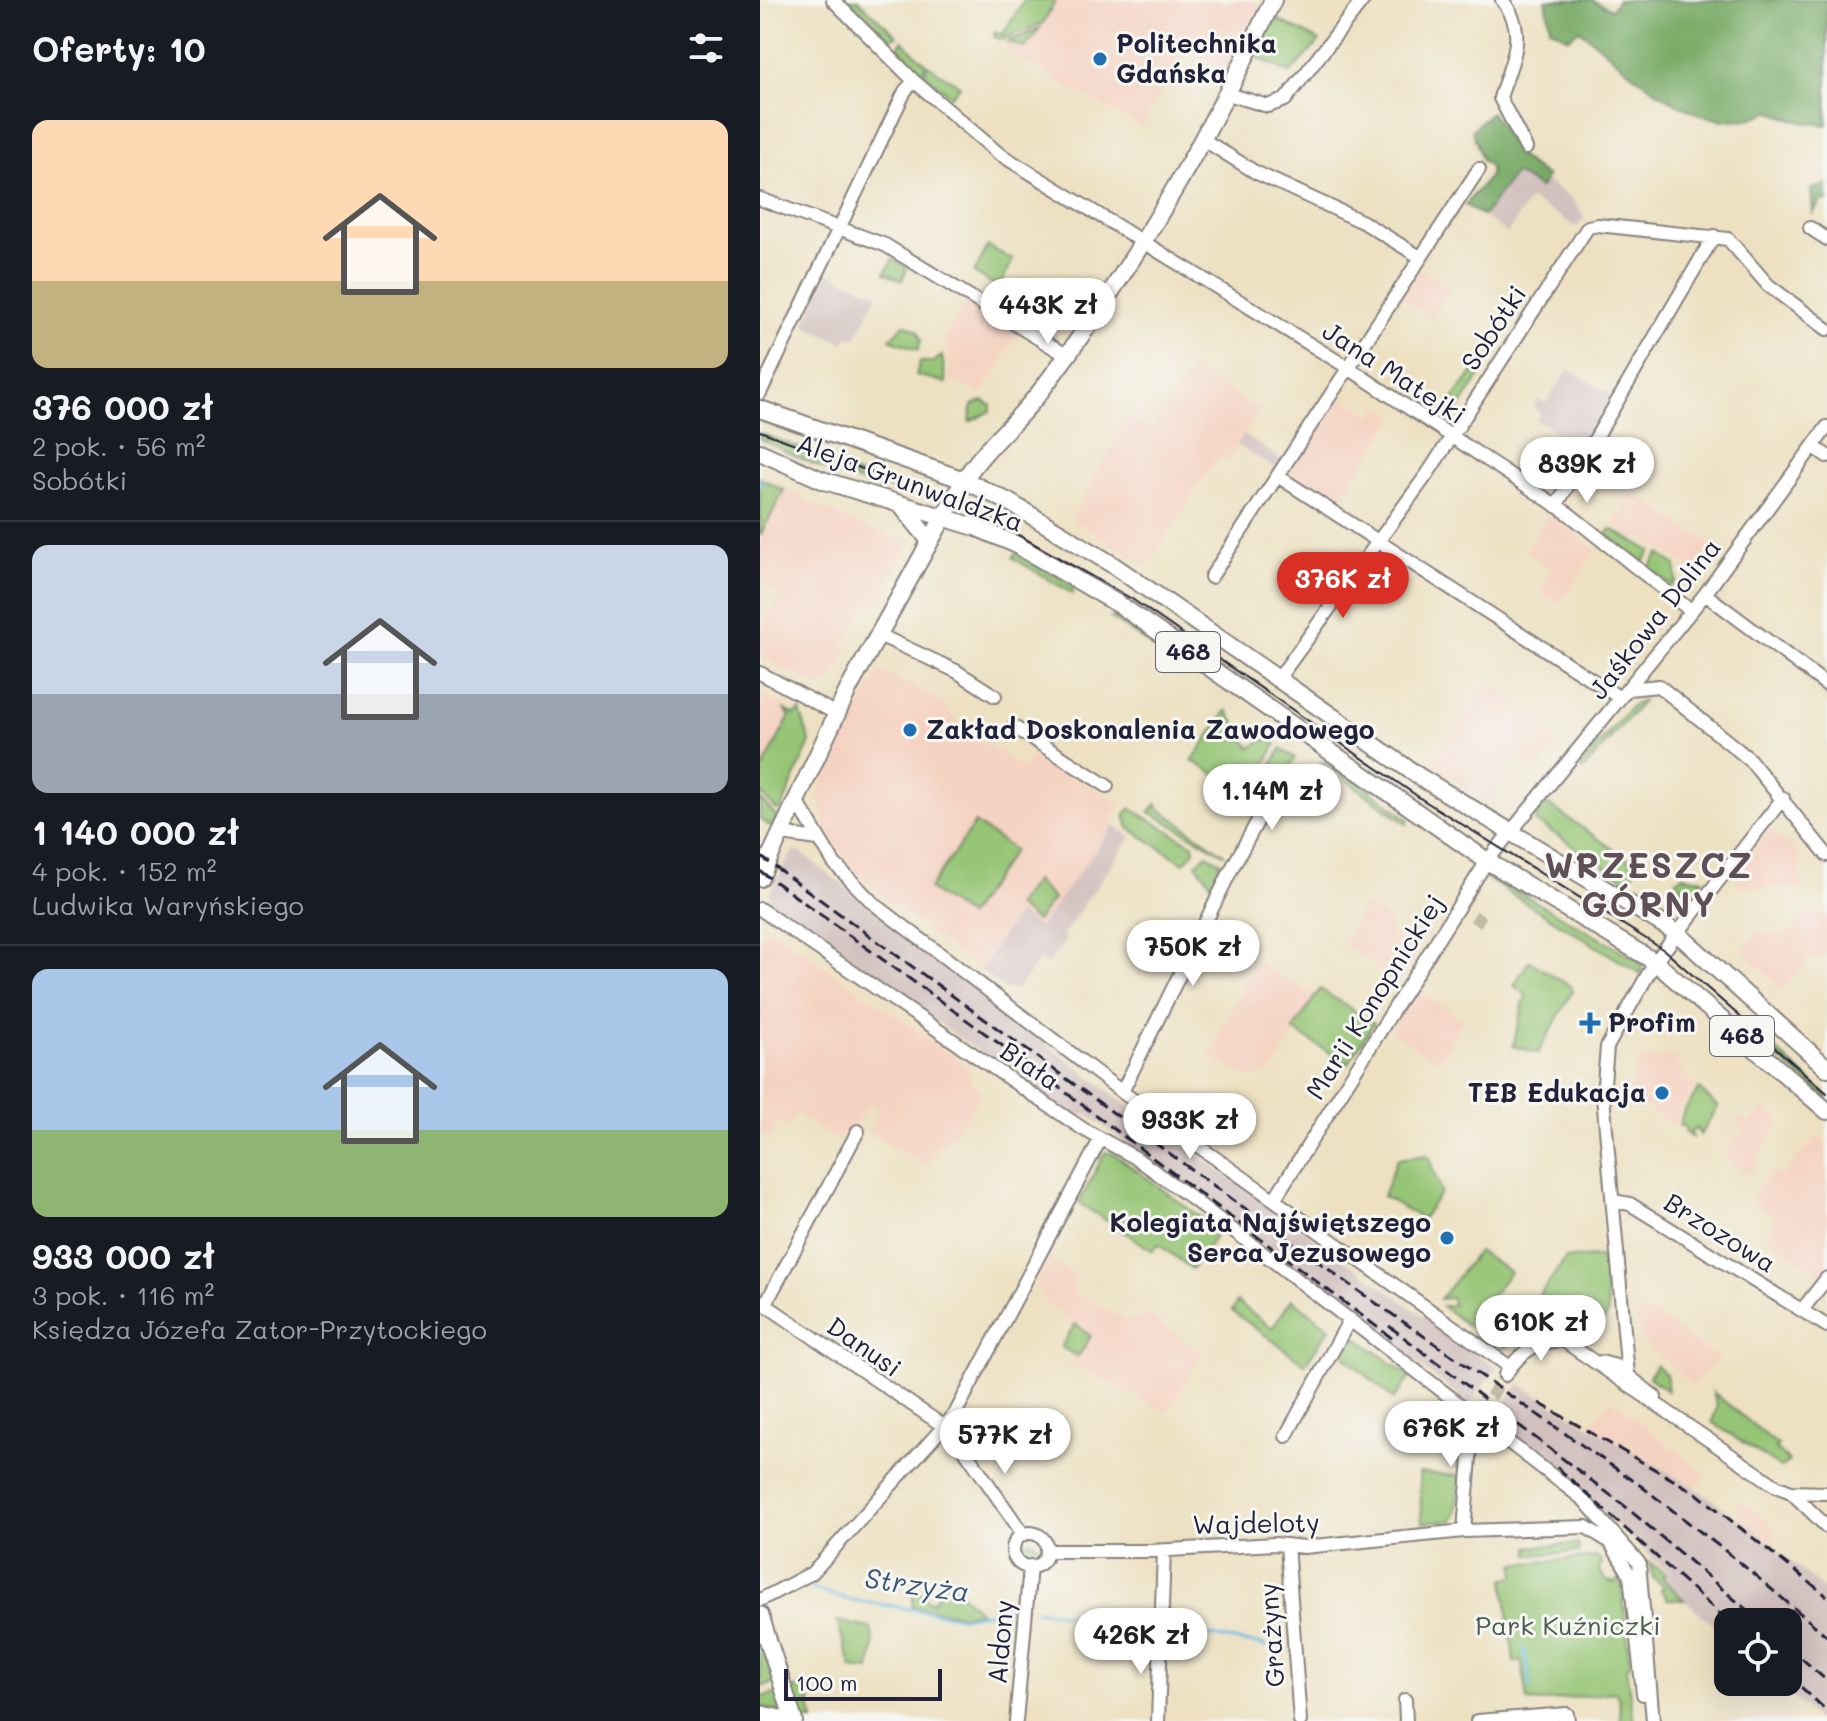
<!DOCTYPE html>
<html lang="pl">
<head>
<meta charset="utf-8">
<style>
	:root { --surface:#171b24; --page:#242831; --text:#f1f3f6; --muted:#9ea1a6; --line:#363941; --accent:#d93025 }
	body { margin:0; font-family:Mali,sans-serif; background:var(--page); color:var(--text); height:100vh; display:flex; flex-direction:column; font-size:30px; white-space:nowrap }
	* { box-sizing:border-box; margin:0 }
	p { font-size:26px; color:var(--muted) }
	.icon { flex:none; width:44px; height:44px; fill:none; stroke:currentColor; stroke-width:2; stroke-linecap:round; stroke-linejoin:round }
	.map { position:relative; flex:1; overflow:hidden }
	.drawer { display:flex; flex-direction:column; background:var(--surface); width:760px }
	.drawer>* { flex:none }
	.fabs { position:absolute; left:954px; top:1608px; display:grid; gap:16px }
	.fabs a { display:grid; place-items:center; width:88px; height:88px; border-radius:16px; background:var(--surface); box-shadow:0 8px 32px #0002; font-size:40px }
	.scale { position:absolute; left:24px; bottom:20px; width:158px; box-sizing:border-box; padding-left:8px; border:4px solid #22223b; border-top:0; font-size:22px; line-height:28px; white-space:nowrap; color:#22223b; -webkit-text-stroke:6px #f6f6f2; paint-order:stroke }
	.price { position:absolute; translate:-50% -68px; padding:0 18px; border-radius:28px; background:#fff; color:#222; font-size:26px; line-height:52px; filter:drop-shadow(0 2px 4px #0008) }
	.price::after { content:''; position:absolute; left:50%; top:48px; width:24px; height:18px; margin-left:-12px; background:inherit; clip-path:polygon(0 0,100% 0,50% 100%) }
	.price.selected { background:var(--accent); color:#fff }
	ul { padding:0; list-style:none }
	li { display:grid; align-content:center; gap:16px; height:424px; padding:0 32px }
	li+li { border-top:2px solid var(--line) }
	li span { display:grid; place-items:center; height:248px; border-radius:16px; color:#555 }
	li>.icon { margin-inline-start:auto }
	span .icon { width:144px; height:144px; fill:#fffc; stroke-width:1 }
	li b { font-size:34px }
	h2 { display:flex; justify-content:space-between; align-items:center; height:96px; padding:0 32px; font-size:34px }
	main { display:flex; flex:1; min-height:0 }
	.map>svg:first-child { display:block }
	.built { fill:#f5d3c2 }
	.industrial { fill:#d1c0bd }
	.green { fill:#96c574; stroke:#5c7458; stroke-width:2 }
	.forest { fill:#78aa66; stroke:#4d6650; stroke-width:2 }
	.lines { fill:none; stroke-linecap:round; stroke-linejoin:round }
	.stream { stroke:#6cbde7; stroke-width:3 }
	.minor-tunnel { stroke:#c4bba7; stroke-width:12; stroke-dasharray:12 6; stroke-linecap:butt }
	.minor-casing { stroke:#88827e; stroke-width:16 }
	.major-casing { stroke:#88827e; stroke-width:20 }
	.minor { stroke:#fff; stroke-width:12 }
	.major { stroke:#fff; stroke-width:16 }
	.tram { stroke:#22223b; stroke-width:2 }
	.rail { stroke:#22223b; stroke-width:3; stroke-dasharray:12 6; stroke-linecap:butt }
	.poi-dot { fill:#1f6fb2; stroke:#f6f6f2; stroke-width:3 }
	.labels { text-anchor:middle; stroke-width:6; stroke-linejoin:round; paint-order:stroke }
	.shield { fill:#f6f6f2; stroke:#626272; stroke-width:2 }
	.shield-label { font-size:24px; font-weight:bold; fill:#22223b }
	.poi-label { font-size:26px; font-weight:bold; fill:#22223b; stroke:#f6f6f2; text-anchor:start }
	.street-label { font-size:26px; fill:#22223b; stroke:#f6f6f2 }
	.park-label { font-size:26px; fill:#4b5b4f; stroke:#f6f6f2 }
	.water-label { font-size:28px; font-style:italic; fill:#3c5877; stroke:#f6f6f2 }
	.district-label { font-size:34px; font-weight:bold; letter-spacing:2px; fill:#5f4f57; stroke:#f6f6f2 }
</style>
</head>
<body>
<main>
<section class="drawer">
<h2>Oferty: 10<svg class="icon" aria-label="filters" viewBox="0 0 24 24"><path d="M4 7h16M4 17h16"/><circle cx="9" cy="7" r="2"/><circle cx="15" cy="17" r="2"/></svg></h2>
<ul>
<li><span style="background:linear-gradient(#ffd9b3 65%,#c2b280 0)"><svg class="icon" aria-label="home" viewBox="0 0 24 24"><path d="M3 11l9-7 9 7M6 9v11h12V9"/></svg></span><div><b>376 000 zł</b><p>2 pok. · 56 m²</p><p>Sobótki</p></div></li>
<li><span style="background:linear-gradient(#c9d6e8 60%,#9aa5b1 0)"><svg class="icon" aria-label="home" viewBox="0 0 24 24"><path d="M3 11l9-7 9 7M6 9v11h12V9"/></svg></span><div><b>1 140 000 zł</b><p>4 pok. · 152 m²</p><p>Ludwika Waryńskiego</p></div></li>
<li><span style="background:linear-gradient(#a9c7e8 65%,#8fb573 0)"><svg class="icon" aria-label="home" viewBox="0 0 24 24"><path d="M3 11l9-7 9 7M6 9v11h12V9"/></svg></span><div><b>933 000 zł</b><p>3 pok. · 116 m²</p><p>Księdza Józefa Zator-Przytockiego</p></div></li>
</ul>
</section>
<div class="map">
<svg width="1067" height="1721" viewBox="0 0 1067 1721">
	<rect width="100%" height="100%" fill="#f6f6f2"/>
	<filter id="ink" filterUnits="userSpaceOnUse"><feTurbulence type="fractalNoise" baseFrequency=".0125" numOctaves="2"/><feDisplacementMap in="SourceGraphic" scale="16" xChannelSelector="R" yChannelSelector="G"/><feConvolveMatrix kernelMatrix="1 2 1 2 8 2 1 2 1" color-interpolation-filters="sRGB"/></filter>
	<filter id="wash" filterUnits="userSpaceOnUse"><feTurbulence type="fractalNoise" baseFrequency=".006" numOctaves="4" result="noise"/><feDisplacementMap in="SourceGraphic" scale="32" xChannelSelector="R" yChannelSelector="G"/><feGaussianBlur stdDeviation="1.8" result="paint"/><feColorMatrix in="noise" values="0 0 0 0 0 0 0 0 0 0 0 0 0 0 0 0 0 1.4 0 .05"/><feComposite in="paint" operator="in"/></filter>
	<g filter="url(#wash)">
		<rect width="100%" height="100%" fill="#ede1c2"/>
		<!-- built -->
		<path class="built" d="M 265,0 L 457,0 L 467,8 L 471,0 L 492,0 L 502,5 L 470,70 L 425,49 L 381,127 L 244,50 Z
			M 660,270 L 691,289 L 672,318 L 641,298 Z
			M 206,302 L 258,334 L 221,394 L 187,379 L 191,372 L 184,338 Z
			M 433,369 L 500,410 L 468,461 L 458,456 L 387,566 L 312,519 L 368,417 L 392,430 Z
			M 579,395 L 613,417 L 620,407 L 635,417 L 575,506 L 531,478 L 530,471 Z
			M 24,490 L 104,527 L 148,543 L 123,596 L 115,607 L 107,603 L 84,645 L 86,653 L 69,684 L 58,686 L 0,656 L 0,633 L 22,594 L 0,583 L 0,536 Z
			M 873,492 L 954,546 L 934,570 L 884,538 L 881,541 L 852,525 Z
			M 789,514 L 836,550 L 800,605 L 781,592 L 792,570 L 765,551 Z
			M 118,670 L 187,703 L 184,711 L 216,732 L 214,736 L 263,768 L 276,749 L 307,774 L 363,805 L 351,815 L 354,825 L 279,928 L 258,914 L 220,970 L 119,894 L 84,857 L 65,828 L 58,792 Z
			M 730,681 L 798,743 L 775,770 L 757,756 L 727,802 L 668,763 Z
			M 0,694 L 25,706 L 22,712 L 30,716 L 0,774 Z
			M 1011,829 L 1039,855 L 1043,888 L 982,887 L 976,883 L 991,854 Z
			M 605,906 L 629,919 L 631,937 L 657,953 L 641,980 L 583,945 Z
			M 1047,909 L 1067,914 L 1067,950 L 1057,960 L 1052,957 L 1023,989 L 983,951 L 998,932 L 1003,935 L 1014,932 L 1023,940 L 1023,934 L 1029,933 Z
			M 8,928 L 204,1063 L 212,1083 L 220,1089 L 220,1096 L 193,1137 L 184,1141 L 166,1166 L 107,1131 L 120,1111 L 110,1103 L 96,1123 L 90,1123 L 93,1126 L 86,1139 L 82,1135 L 78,1141 L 36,1113 L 28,1127 L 17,1122 L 10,1138 L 0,1135 L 0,939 Z
			M 496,961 L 556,996 L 511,1072 L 493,1079 L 449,1056 Z
			M 657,990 L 703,1020 L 684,1056 L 675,1060 L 631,1031 Z
			M 909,1057 L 916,1058 L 922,1072 L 936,1087 L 917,1114 L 914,1127 L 880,1103 L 871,1090 L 880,1060 Z
			M 1005,1108 L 1021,1121 L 989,1175 L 962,1155 L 984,1130 L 975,1122 L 980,1115 L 990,1123 Z
			M 1057,1135 L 1067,1144 L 1067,1279 L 1007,1237 L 1018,1220 L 991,1200 L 1002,1183 L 1014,1173 L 1024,1174 Z
			M 290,1258 L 318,1278 L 312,1290 L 367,1321 L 374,1318 L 379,1322 L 386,1313 L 442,1353 L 407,1413 L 313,1363 L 331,1336 L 282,1300 L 284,1295 L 274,1289 Z
			M 891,1312 L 958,1358 L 933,1386 L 880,1338 L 878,1313 Z
			M 852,1400 L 946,1474 L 936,1488 L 830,1426 Z
			M 979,1501 L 1008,1520 L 1016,1538 L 1010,1543 L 981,1520 L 983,1515 L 973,1508 Z"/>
		<!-- industrial -->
		<path class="industrial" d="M 755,172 L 780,188 L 786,181 L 814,201 L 825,218 L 817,227 L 770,199 L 747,233 L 723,216 Z
			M 68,273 L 118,294 L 96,337 L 88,337 L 82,343 L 44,325 Z
			M 809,369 L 852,395 L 821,447 L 776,420 L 780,413 L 773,407 L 779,399 L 786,403 Z
			M 484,435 L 522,460 L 516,469 L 477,445 Z
			M 354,825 L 371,837 L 302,936 L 306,939 L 288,964 L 280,959 L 257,989 L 244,989 L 220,970 L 258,913 L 279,927 Z
			M 33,851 L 40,852 L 348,1091 L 736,1368 L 710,1404 L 326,1113 L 318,1119 L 17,913 L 11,908 L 10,891 Z
			M 759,1384 L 943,1493 L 990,1527 L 1067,1592 L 1067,1721 L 1058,1721 L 1016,1682 L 1028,1682 L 1028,1622 L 968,1622 L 968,1638 L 911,1588 L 903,1579 L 908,1573 L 878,1544 L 807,1480 L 732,1420 Z"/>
		<!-- green -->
		<path class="green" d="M 89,0 L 98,0 L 137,36 L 131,39 Z
			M 264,0 L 296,0 L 283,23 L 242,40 L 235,37 L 234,32 L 243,34 Z
			M 515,18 L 560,41 L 530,73 L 496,57 Z
			M 280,28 L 265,48 L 248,42 Z
			M 142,41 L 166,64 L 162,72 L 138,47 Z
			M 168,65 L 200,86 L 191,96 L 164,74 Z
			M 228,246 L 253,260 L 239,287 L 214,273 Z
			M 133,259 L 147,268 L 142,281 L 125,273 Z
			M 144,324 L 158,331 L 161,340 L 158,350 L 130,339 Z
			M 182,356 L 186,383 L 156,375 L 160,362 L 173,362 Z
			M 714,371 L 722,373 L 694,416 L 692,400 Z
			M 223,401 L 231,405 L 231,411 L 210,422 L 212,405 Z
			M 0,417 L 69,441 L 68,446 L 0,421 Z
			M 0,433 L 63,457 L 62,462 L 136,488 C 110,493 27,452 0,439 Z
			M 0,478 L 24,490 L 0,536 Z
			M 851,529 L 891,551 L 883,563 L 847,534 Z
			M 256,553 L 313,586 L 313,594 L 253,558 Z
			M 899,554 L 916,565 L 916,581 L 912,586 L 889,568 Z
			M 360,614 L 437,667 L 435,675 L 351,618 Z
			M 884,700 L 823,770 L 819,767 L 873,704 Z
			M 23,709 L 35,715 L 40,711 L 50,742 L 21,810 L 17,810 L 0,793 L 0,774 L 30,716 Z
			M 467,710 L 490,748 L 508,738 L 516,744 L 490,793 L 432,761 Z
			M 521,749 L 535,758 L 526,774 L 512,765 Z
			M 571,761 L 648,819 L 647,824 L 561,762 Z
			M 0,799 L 16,816 L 13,828 L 0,819 Z
			M 397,803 L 396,806 L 465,855 L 390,812 Z
			M 789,805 L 878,866 L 868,881 L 775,821 L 781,807 Z
			M 370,808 L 433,845 L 434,851 L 424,863 L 369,828 L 365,815 Z
			M 215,823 L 254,850 L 208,916 L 169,889 Z
			M 447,854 L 461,862 L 452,884 L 436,864 Z
			M 727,874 L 876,959 L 882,965 L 881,974 L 724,877 Z
			M 923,876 L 943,879 L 928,897 L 916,880 Z
			M 275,881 L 293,899 L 276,921 L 256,906 Z
			M 769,961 L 810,986 L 812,992 L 778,1053 L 753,1046 L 766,994 L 754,986 Z
			M 560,989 L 614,1023 L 588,1064 L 533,1030 Z
			M 995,1031 L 1067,1096 L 1067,1100 L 992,1035 Z
			M 939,1089 L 958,1107 L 940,1135 L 937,1129 L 930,1132 L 933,1138 L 925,1132 L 926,1127 L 919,1125 L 923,1113 Z
			M 345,1152 L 354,1154 L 459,1231 L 432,1269 L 398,1244 L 393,1251 L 319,1203 Z
			M 668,1155 L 681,1192 L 662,1219 L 623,1196 L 637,1159 Z
			M 718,1251 L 750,1272 L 708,1326 L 682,1306 L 693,1305 L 692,1298 L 680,1299 Z
			M 843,1257 L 848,1313 L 840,1330 L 782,1329 L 741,1349 L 806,1258 Z
			M 532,1299 L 570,1328 L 545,1364 L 472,1311 L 477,1302 L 512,1328 Z
			M 315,1324 L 331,1336 L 318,1357 L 301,1347 Z
			M 592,1334 L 650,1377 L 634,1399 L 584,1356 Z
			M 896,1365 L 907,1376 L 907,1391 L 889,1377 Z
			M 953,1392 L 1018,1445 L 1015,1448 L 1029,1461 L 1021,1468 L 952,1422 L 957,1407 Z
			M 659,1473 L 700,1476 L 696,1515 L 691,1521 L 662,1523 Z
			M261 1550a9 9 0 1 1 18 0a9 9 0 1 1-18 0Z
			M 818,1544 L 819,1552 L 769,1555 L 769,1547 Z
			M 837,1557 L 842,1562 L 839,1569 L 845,1580 L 855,1583 L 861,1577 L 870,1663 L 866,1668 L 874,1721 L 861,1721 L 859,1699 L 855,1692 L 780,1702 L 767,1701 L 762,1662 L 754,1662 L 744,1580 L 756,1575 L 755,1564 Z
			M 889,1562 L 905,1574 L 902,1578 L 924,1600 L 907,1599 L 901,1590 L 904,1587 L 893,1578 Z
			M 189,1582 L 220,1612 L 203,1615 L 152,1607 L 154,1588 L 171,1603 Z
			M 77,1621 L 111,1628 L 114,1643 L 110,1670 L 92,1668 Z
			M 0,1636 L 15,1683 L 0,1687 Z
			M 43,1686 L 49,1693 L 53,1721 L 42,1721 L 31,1690 Z
			M 18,1693 L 26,1715 L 0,1706 L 0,1697 Z"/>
		<!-- forest -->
		<path class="forest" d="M 786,0 L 832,0 L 851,9 L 858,0 L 1067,0 L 1067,125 L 1040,122 L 1009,111 C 944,148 869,69 820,30 L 808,38 L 790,28 Z
			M 731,112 L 760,157 L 787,177 L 780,188 L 755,173 L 723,216 L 705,205 L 730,176 L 730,167 L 722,160 L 712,130 Z
			M 1067,185 L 1067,201 L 1061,201 L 1053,213 L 1051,189 Z"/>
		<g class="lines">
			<!-- stream -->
			<path class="stream" d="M 0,485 L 2,480
				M 51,1588 L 86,1599 L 203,1617 L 257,1608
				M 276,1610 L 387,1626
				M 413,1629 L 506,1646
				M 524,1649 L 526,1649
				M 764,1649 L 771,1688"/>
		</g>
	</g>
	<g filter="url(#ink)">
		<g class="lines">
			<!-- minor-tunnel -->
			<path class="minor-tunnel" d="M 713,916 L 724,923
				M 721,1412 L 745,1375"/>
			<!-- minor casing -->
			<g class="minor-casing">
				<path id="minor" d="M 73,0 L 154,81 L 238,153 L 587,367 L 809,514 L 931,611
					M 742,0 C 770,34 750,62 740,98 L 766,148
					M 468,94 L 508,106 L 525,100 L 603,0
					M 444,140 L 495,172 L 603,222 L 660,257
					M 0,199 L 125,245 L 306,355
					M 1050,228 L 1067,239
					M 0,393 L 145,91 L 154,81
					M 1053,446 L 1067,456
					M 519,477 L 860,698
					M 796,506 L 954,236
					M 451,577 L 719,169
					M 945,594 L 1067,685
					M 119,635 L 196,671 L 235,696
					M 0,673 L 77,714
					M 518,679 L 668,473 L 828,227 L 838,225 L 968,239 L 1008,285 L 1067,329
					M 868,689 L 899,686 L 989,759 L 1067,855
					M 254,727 L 347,786
					M 38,803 L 74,863 L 113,903 L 362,1092 L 750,1367
					M 22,834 L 58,839
					M 0,909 L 323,1129 L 376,1158 L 426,1194 L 824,1500 L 879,1563 L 893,1721
					M 362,1092 L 472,868 L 521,778
					M 515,1198 L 727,861 L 945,594 L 1067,427
					M 853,1201 L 870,1204 L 1067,1326
					M 0,1301 L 185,1427 L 197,1439 L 263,1534
					M 5,1305 L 98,1131
					M 1042,1310 L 1067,1278
					M 841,1362 L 856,1366 L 895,1397
					M 745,1375 C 759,1353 778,1339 804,1341 L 1016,1486 L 1031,1492 L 1067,1493
					M 868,1375 L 843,1096 L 847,1047 L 895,962 L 1023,798
					M 526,1436 L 590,1319
					M 1031,1492 L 1067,1527
					M 704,1531 L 712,1433 L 721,1412
					M253 1550a17 17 0 1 1 34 0a17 17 0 1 1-34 0Z
					M 527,1545 L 540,1721
					M 288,1551 L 392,1551 L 515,1544 L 544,1547 L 704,1531 L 826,1527 L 850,1542 L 870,1575 L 883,1694
					M 0,1600 L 52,1573 L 195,1414 L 340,1140
					M 645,1700 L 646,1721
					M 256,1721 L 270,1566
					M 398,1721 L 404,1550
					M 717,1721 L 807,1714 L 808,1721"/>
			</g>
			<!-- major casing -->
			<g class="major-casing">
				<path id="major" d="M 0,409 L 204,480 L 249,502 L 350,563 L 660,777 L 917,933 L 1067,1068
					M 0,452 L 62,480 L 215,527 L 255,544 L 360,605 L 727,861 L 895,962 L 1067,1111
					M 140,504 L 170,541
					M 0,878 L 88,690 L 204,480 C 226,445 259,421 283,388 C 374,268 449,136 513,0
					M 0,1615 L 34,1721
					M 0,1714 L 31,1721"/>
			</g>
			<!-- minor -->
			<use href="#minor" class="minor"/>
			<!-- major -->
			<use href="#major" class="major"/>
			<!-- tram -->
			<path class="tram" d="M 0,431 L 216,511 L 372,599 L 663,800 L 904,950 L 1067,1093"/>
			<!-- rail -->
			<path class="rail" d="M 0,856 L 600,1292 L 881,1486 L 977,1560 L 1067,1636
				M 0,871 L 276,1070 L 633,1339
				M 629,1326 L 866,1507 L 1001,1622
				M 779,1403 L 936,1493 L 1067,1596
				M 797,1467 L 969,1622
				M 1028,1646 L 1067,1681
				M 1028,1675 L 1067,1711"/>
		</g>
	</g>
	<!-- markers -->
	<g class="poi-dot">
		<circle cx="340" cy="59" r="8"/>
		<circle cx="150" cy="730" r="8"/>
		<path d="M826 1011h8v8h8v8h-8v8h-8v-8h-8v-8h8z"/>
		<circle cx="902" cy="1093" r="8"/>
		<circle cx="687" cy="1238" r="8"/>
	</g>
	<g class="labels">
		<!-- shield labels -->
		<g class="shield">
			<rect x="396" y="632" width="64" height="40" rx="6"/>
			<rect x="950" y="1016" width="64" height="40" rx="6"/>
		</g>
		<g class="shield-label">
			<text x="428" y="660">468</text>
			<text x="982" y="1044">468</text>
		</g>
		<!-- poi labels -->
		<g class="poi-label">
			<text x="356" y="53">Politechnika<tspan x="356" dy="30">Gdańska</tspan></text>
			<text x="166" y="739">Zakład Doskonalenia Zawodowego</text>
			<text x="848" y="1032">Profim</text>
			<text x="886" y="1102" text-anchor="end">TEB Edukacja</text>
			<text x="671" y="1232" text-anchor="end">Kolegiata Najświętszego<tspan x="671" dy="30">Serca Jezusowego</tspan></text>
		</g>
		<!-- street labels -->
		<g class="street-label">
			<text transform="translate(734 328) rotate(-57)" y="9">Sobótki</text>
			<text transform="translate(634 373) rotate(33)" y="9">Jana Matejki</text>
			<text transform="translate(150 483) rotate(20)" y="9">Aleja Grunwaldzka</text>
			<text transform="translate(895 619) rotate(-52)" y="9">Jaśkowa Dolina</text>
			<text transform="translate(615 997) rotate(-58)" y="9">Marii Konopnickiej</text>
			<text transform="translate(270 1066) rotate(34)" y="9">Biała</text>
			<text transform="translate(960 1233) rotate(32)" y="9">Brzozowa</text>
			<text transform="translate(104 1347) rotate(35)" y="9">Danusi</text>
			<text transform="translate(496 1524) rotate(-1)" y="9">Wajdeloty</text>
			<text transform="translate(512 1635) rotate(-94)" y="9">Grażyny</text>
			<text transform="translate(241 1642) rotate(-85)" y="9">Aldony</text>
		</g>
		<!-- park labels -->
		<g class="park-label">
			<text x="808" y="1635">Park Kuźniczki</text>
		</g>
		<!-- water labels -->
		<g class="water-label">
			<text transform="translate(157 1585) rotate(8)" y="10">Strzyża</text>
		</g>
		<!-- district labels -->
		<g class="district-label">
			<text x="889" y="878">WRZESZCZ<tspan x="889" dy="39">GÓRNY</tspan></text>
		</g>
	</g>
</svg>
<div class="fabs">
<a><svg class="icon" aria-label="locate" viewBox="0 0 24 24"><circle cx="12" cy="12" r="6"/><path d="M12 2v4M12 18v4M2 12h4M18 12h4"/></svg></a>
</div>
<div class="scale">100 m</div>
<b class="price" style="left:288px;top:346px">443K zł</b>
<b class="price" style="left:827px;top:505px">839K zł</b>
<b class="price selected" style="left:583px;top:620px">376K zł</b>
<b class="price" style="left:512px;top:832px">1.14M zł</b>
<b class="price" style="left:433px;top:988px">750K zł</b>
<b class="price" style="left:430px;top:1161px">933K zł</b>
<b class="price" style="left:781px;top:1363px">610K zł</b>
<b class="price" style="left:691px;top:1469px">676K zł</b>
<b class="price" style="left:245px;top:1476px">577K zł</b>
<b class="price" style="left:381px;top:1676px">426K zł</b>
</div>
</main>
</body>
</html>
